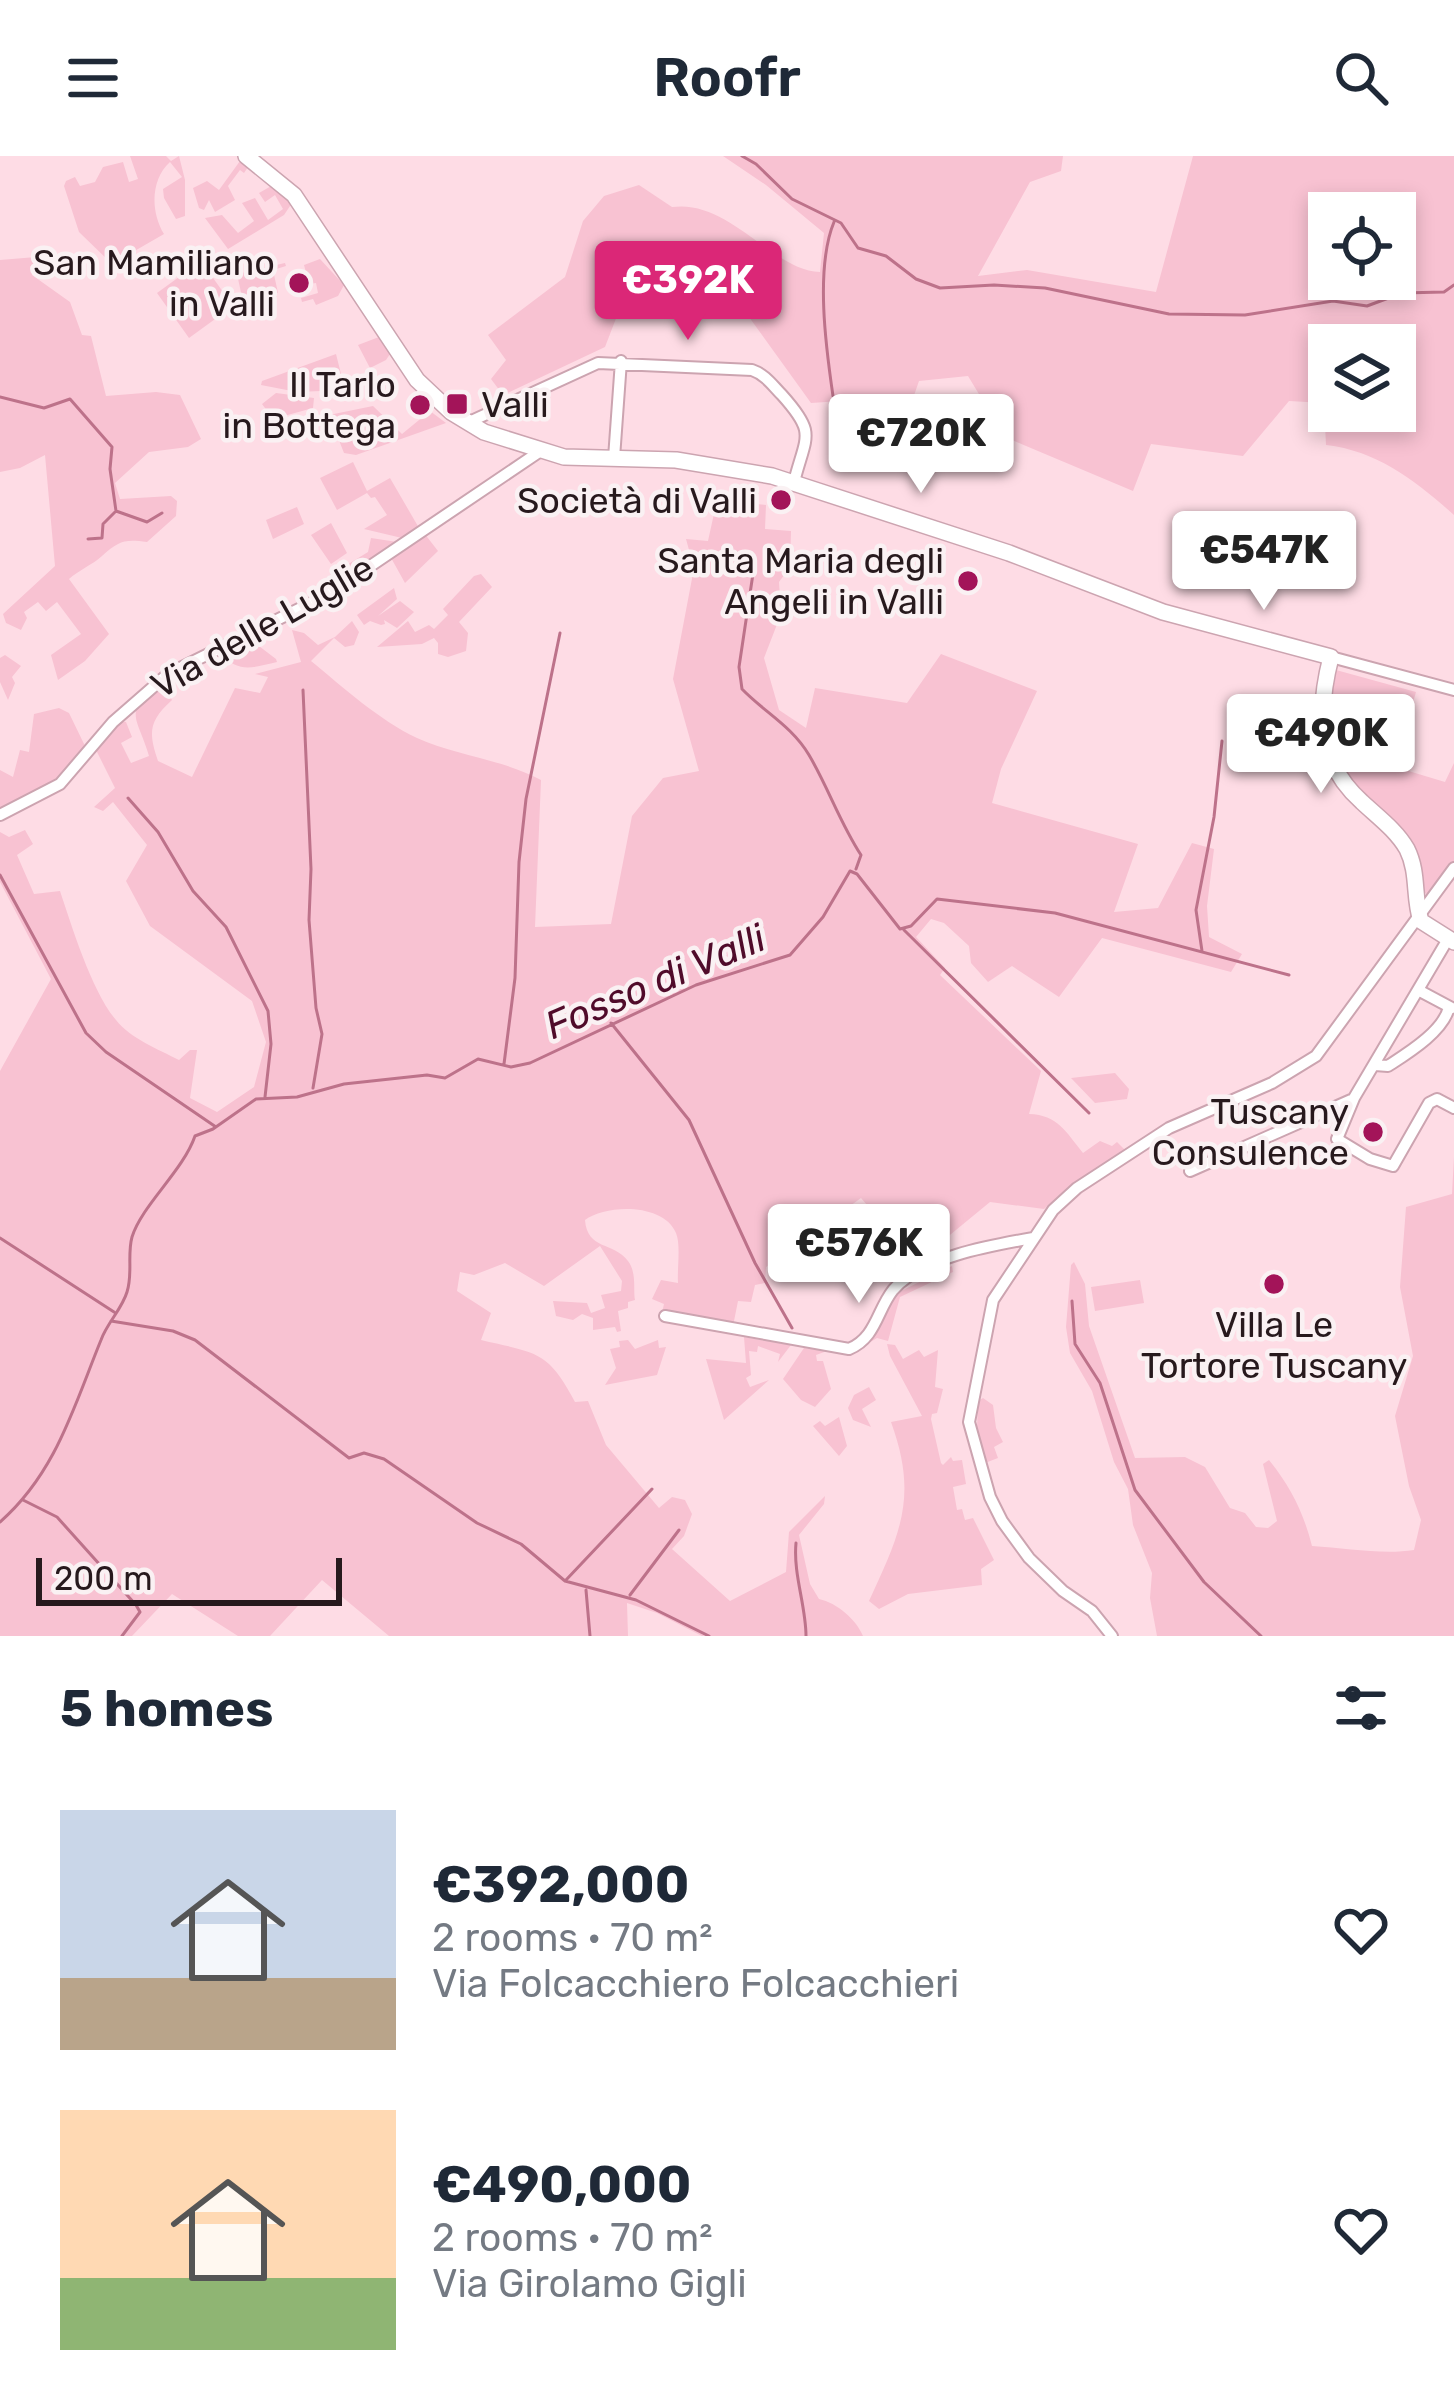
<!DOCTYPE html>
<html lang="en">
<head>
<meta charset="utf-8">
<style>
	:root { --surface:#fff; --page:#f2f2f3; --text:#1f2937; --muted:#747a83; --accent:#db2777 }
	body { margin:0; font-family:Rubik,sans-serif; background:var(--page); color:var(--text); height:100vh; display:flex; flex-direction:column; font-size:45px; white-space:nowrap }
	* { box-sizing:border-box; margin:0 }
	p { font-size:39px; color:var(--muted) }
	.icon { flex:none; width:66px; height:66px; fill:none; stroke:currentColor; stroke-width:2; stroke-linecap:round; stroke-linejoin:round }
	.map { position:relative; height:1480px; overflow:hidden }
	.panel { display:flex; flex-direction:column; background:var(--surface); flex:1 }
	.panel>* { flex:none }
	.fabs { position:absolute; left:1308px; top:36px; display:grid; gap:24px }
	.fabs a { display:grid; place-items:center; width:108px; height:108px; border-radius:0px; background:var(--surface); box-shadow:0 6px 18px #0003; font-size:60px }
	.scale { position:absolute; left:36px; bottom:30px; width:306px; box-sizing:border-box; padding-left:12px; border:6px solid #27191d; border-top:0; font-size:33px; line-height:42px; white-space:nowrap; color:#27191d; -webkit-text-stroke:9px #faf1f3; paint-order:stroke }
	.price { position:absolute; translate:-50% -102px; padding:0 27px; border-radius:12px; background:#fff; color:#222; font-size:39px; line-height:78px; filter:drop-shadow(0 3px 6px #0008) }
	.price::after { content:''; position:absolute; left:50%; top:72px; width:36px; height:27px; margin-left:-18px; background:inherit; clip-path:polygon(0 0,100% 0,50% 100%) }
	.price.active { background:var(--accent); color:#fff }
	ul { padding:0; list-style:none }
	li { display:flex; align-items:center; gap:36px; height:300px; padding:0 60px }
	li span { display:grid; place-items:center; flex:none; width:336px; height:240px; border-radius:0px; color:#555 }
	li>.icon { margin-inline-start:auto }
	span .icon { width:144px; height:144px; fill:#fffc; stroke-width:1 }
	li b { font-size:51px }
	h2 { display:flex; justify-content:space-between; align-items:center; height:144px; padding:0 60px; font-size:51px }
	header { display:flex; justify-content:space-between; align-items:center; height:156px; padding:0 60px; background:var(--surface); font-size:54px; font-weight:600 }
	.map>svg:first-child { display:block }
	.green { fill:#f8c2d2; fill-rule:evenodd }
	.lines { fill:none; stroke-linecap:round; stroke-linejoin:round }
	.stream { stroke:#bd728a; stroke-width:3 }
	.minor-casing { stroke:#cca4b0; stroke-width:14 }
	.secondary-casing { stroke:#cca4b0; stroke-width:18 }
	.minor { stroke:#fff; stroke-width:10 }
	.secondary { stroke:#fff; stroke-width:15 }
	.poi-dot { fill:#a31459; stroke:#faf1f3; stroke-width:4.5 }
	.labels { text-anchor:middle; stroke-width:9; stroke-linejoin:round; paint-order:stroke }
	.poi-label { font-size:36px; fill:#27191d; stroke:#faf1f3; text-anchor:end }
	.street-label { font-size:36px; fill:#27191d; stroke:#faf1f3 }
	.water-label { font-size:39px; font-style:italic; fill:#500b2a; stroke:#faf1f3 }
</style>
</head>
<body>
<header><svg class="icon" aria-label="menu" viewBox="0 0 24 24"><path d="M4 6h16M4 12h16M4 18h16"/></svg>Roofr<svg class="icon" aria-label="search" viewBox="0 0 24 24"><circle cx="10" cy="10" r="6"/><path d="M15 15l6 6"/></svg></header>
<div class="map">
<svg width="1454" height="1480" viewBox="0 0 1454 1480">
	<rect width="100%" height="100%" fill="#fedce5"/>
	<!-- green -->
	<path class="green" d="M 130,0 L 166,0 L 171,5 L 179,0 L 185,24 L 185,60 L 176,63 L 164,42 L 163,33 L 182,21 L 170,6 C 151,23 150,55 164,78 L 112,108 L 79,76 L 64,30 L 66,25 L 75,21 L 80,30 L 95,26 L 103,11 L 123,6 L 129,26 L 138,23 Z
		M 723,0 L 1063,0 L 1061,15 L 1030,26 L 978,120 L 1027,114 L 1156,136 L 1193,0 L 1454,0 L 1454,359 C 1416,325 1378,295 1326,289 L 1324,247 L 1289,245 L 1243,300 L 1151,288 L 1133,335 L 1005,281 L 968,220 L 919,225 L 894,297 L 844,285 L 841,245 L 811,247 L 736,143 L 632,121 L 605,191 L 503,239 L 491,223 L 506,204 L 488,179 L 565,121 L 583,65 L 604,40 L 639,29 L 672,51 C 730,43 773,115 820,116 L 824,77 L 766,29 ZM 1329,57 L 1395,57 L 1395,123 L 1329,123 ZM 1329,189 L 1395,189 L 1395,255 L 1329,255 Z
		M 240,5 L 248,11 L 244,17 L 240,14 L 228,30 L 235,44 L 215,56 L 209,44 L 204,54 L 199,52 L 193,32 L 207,25 L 219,34 Z
		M 273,29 L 292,47 L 284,59 L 228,93 L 205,62 L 222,59 L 238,77 L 254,65 L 242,47 L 255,42 L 268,64 L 283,53 L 275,39 L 265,46 L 259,37 Z
		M 36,101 L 32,119 L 70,146 L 82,179 L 91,180 L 106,240 L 156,236 L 180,239 L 201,283 L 188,291 L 149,296 L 115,327 L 120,343 L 171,340 L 177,345 L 176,360 L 147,386 C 124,383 119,385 102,400 C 92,409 79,414 69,423 L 109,478 L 85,505 L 58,524 L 51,499 L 81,478 L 57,446 L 46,455 L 38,446 L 24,456 L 27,462 L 21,474 L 6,467 L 3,458 L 55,410 L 45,299 L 20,312 L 0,316 L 0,104 Z
		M 320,103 L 344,129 L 338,140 L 316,149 L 313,143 L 302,146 L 301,142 L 318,137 L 316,127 L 309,128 L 304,109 Z
		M 201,105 L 233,150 L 189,182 L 157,137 Z
		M 285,107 L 286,110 L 273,114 L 278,137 L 265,140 L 267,151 L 245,155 L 237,118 Z
		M 379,181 L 390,198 L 386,204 L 370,212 L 358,189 Z
		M 336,198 L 345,234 L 297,236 L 261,229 L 262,225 Z
		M 276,237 L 314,242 L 313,252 L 273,263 L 262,248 Z
		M 373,250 L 402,278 L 430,255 L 446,267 L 356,299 L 344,297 L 329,259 Z
		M 353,306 L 367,335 L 390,322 L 419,372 L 402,382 L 364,373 L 387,359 L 375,341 L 371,342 L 367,337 L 337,354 L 320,322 Z
		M 717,344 L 766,349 L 765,373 L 791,375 L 790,411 L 779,426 L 781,458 L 764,502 L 779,554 L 806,572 L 815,532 L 907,547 L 941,498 L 1037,535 L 1001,613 L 992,647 L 1138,688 L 1114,756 L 1158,752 L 1192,687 L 1214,693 L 1207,750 L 1209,781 L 1242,798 L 1231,816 L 1102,782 L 1059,841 L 1012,810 L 988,826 L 971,807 L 969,790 L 944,767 L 931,763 L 916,781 L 945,812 L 940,819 L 1041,915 L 1029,958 C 1058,959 1066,976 1083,997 L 1100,985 L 1112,990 L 1117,986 L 1125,994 L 1072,1028 L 1044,1053 L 990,1046 L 928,1097 L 894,1097 L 874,1057 L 861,1042 L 766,1111 L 765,1127 L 755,1129 L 751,1146 L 738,1145 L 733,1170 L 662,1157 L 664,1148 L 652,1143 L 661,1124 L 678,1127 C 677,1113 681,1089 676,1077 C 664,1047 606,1048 585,1064 C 587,1094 614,1086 628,1105 C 637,1117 633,1134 635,1144 L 628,1146 L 628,1152 L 618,1155 L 621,1175 L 617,1176 L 615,1171 L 593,1174 L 593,1162 L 582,1158 L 573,1164 L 556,1160 L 553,1145 L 587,1147 L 591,1157 L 605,1152 L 601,1139 L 621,1135 L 622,1125 L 600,1090 L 544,1130 L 505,1107 L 474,1119 L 460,1116 L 457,1135 L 491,1157 L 481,1184 C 536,1197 548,1194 575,1246 L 588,1245 L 606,1289 L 659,1352 L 672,1341 L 685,1344 L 692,1358 L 684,1380 L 672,1393 L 730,1445 L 786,1416 L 789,1376 L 825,1340 L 824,1348 L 799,1379 L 810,1428 L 819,1443 C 837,1447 856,1463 863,1480 L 702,1480 L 657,1457 L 627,1447 L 628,1480 L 389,1480 L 322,1424 L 270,1480 L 238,1480 L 172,1438 L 132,1480 L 0,1480 L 0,915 L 51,823 L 0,726 L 0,676 L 9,681 L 25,674 L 33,688 L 17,699 L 34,738 L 60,735 C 72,771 92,836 116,864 C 131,883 158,893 179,904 L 190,894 L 197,894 L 190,942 L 217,956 L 254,931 L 266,886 L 252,845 L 150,770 L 126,725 L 147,689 L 113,646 L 103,655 L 94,651 L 115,632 L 94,590 L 119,565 L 126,566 L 132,581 L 121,587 L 131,607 L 149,600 C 137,559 121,557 163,529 L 172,544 C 149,565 148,576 158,605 L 192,621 L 235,532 L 260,537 L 268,521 L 255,518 L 301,506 L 292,474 L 304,477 L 318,489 L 335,481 L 352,465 L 359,476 L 354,489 L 345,491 L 334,482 L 311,505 C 344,532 379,564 417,582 C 457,600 502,603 541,624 L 535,771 L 611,768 L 632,660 L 663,622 L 699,615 L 673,523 L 694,412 L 686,383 L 708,385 Z
		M 297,351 L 304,368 L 273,383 L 266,364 Z
		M 331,367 L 347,397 L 331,408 L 311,379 Z
		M 424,377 L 438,395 L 405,427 L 390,400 Z
		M 371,382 L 397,386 L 331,432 L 324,423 L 368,396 Z
		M 481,418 L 492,431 L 459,466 L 468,477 L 466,495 L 448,501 L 438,498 L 438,487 L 434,482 L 422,488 L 377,491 L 408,465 L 415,476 L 429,469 L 434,473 L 448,459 L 443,453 L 474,420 Z
		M 394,432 L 397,443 L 378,460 L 400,445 L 414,456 L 397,472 L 384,464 L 385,468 L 381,469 L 370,465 L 364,469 L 357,459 Z
		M 251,484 L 276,503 L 277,506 C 255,511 238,518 222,498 Z
		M 5,499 L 21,510 L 12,521 L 15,527 L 8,544 L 0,526 L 0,502 Z
		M 1336,514 L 1416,536 L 1405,575 L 1372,566 L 1362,601 L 1445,626 L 1454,607 L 1454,705 L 1429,740 L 1424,736 C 1421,641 1293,638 1336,514 Z
		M 59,552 L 69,557 L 85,590 L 63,621 L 0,654 L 0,614 L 13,621 L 20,594 L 29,596 L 34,558 Z
		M 1115,917 L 1129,933 L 1127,943 L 1095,947 L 1071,922 Z
		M 1454,1001 L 1454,1480 L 1157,1480 L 1150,1442 L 1152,1417 L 1133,1369 L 1128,1333 L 1114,1306 L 1092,1235 L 1070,1197 L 1066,1171 L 1071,1109 L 1074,1106 L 1085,1128 L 1089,1170 L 1135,1302 L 1185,1301 L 1205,1311 L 1230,1352 L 1245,1357 L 1256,1371 L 1268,1372 L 1277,1365 L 1263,1308 L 1269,1304 C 1291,1331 1304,1358 1312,1390 C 1346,1392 1383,1399 1414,1394 L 1421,1364 L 1409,1330 L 1395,1260 L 1413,1200 L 1400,1131 L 1406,1051 L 1452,1038 Z
		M 952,1110 L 953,1116 L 900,1141 L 888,1185 L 877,1182 L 864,1190 L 899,1136 Z
		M 1140,1124 L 1144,1147 L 1095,1155 L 1091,1131 Z
		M 744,1181 L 791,1189 L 778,1206 L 780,1198 L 758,1190 L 757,1196 L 749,1195 L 751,1219 L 746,1222 L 750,1231 L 769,1224 L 724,1264 L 706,1203 L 746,1207 Z
		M 628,1184 L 635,1193 L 658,1184 L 659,1192 L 666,1191 L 657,1219 L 605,1229 L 616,1212 L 610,1193 L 620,1191 L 619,1185 Z
		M 887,1188 L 895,1189 L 903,1203 L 919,1194 L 924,1201 L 938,1194 L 935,1231 L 943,1233 L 937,1257 L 932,1258 L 931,1263 L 941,1307 L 943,1309 L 951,1301 L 953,1305 L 962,1304 L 966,1328 L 953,1331 L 957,1354 L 962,1353 L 965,1364 L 973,1362 L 994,1404 L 981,1413 L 982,1429 L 908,1438 L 879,1453 L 869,1445 C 901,1376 918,1340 891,1266 L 922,1260 L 890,1200 Z
		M 804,1192 L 827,1195 L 816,1199 L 817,1205 L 823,1205 L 831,1233 L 815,1251 L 801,1244 L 783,1223 Z
		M 869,1231 L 876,1244 L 862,1253 L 871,1271 L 853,1264 L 848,1252 L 854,1239 Z
		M 983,1242 L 993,1249 L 996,1272 L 1003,1286 L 994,1291 L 998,1302 L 985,1307 L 977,1271 L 978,1245 Z
		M 839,1261 L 847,1290 L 839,1300 L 813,1270 L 820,1265 L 825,1270 Z"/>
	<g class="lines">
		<!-- stream -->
		<path class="stream" d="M 742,0 L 756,8 L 792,43 L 841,67 L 858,92 L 886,100 L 916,123 L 940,132 L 994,129 L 1045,132 L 1169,158 L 1245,159 L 1333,145 L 1367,150 L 1402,137 L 1444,136 L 1454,129
			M 833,240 C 826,192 815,112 834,66
			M 0,241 L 44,252 L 70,243 L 112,291 L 110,313 L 116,355 L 147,366 L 162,357
			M 88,383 L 102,382 L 103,368 L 115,356
			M 726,393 L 747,401 L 754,411 L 739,511 L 742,533 C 764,556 792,570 809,599 C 828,631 840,667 861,699 L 856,713
			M 303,534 L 311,713 L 309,764 L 316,852 L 322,878 L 313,932
			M 128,642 L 158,676 L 193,735 L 226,771 L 268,855 L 271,888 L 265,941
			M 0,719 L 86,877 L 106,896 L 216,971
			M 904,774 L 1089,957
			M 1202,795 L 1196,754 L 1214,661 L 1222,585
			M 611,867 L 689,964 L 755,1107 L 792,1172
			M 504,908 L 515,822 L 519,706 L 526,643 L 560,477
			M 0,1082 L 114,1156
			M 1072,1145 L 1075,1188 L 1100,1227 L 1135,1334 L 1204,1426 L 1261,1480
			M 111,1165 L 173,1175 L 195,1184 L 349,1302 L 364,1297 L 384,1303 L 477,1367 L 521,1388 L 565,1425 L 636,1444 L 709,1480
			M 23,1344 L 57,1361 L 136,1449 L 140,1456 L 122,1480
			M 0,1366 C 56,1317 74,1250 101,1184 C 107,1167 122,1153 127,1136 C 133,1118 127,1099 132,1081 C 142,1049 183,1015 195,980 L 213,973 L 256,943 L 297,941 L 344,928 L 427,919 L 445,922 L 478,903 L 511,911 L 530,907 L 696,829 L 790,799 L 823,761 L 850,715 L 857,718 L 900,773 L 911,770 L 937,743 L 1055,757 L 1289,819
			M 796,1387 C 793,1418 806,1450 806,1480
			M 566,1424 L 652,1333
			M 586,1434 L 590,1480
			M 630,1439 L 679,1374"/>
		<!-- minor casing -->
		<g class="minor-casing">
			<path id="minor" d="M 467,267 L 598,207 L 752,214 C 766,219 772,229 782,239 C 817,278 806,279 794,326
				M 614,302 L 621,205
				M 1331,501 L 1454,534
				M 0,659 L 60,628 L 113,566 L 168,518 L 329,438 L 539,296
				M 1448,783 L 1354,942 L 1337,983 L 1370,1003 L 1393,1010 L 1429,947 L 1437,943 L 1454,952
				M 1418,834 L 1452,852
				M 1375,909 L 1388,910 C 1408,897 1444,875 1449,851
				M 1190,1015 L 1351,944
				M 665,1160 L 849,1193 C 876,1182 877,1154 893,1134 C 921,1101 993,1089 1033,1082
				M 1112,1480 L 1092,1455 L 1063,1435 L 1029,1402 L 1002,1365 L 990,1341 L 969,1266 L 993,1144 L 1053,1054 L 1077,1032 L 1169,972 L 1272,927 L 1316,900 L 1454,712"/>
		</g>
		<!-- secondary casing -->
		<g class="secondary-casing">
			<path id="secondary" d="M 246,0 L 294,39 L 417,224 L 451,256 L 484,276 L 564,301 L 676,304 L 772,320 L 1009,397 L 1163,456 L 1331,501 C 1317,555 1317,606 1362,646 C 1378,661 1396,674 1407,693 C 1419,717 1413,741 1421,765 L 1454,786"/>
		</g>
		<!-- minor -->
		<use href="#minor" class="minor"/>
		<!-- secondary -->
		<use href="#secondary" class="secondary"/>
	</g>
	<!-- markers -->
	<g class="poi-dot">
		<circle cx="299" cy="127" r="12"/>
		<rect x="445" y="236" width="24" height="24" rx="6"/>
		<circle cx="420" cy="249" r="12"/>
		<circle cx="781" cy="344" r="12"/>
		<circle cx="968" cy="425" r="12"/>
		<circle cx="1373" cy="976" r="12"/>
		<circle cx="1274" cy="1128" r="12"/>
	</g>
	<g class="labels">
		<!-- poi labels -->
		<g class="poi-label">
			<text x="275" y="119">San Mamiliano<tspan x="275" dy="41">in Valli</tspan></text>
			<text x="396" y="241">Il Tarlo<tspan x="396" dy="41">in Bottega</tspan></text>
			<text x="481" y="261" text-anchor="start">Valli</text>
			<text x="757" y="357">Società di Valli</text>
			<text x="944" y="417">Santa Maria degli<tspan x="944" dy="41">Angeli in Valli</tspan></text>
			<text x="1349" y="968">Tuscany<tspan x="1349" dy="41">Consulence</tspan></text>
			<text x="1274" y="1181" text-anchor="middle">Villa Le<tspan x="1274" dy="41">Tortore Tuscany</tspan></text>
		</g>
		<!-- street labels -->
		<g class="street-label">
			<text transform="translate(262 470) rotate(-30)" y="13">Via delle Luglie</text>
		</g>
		<!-- water labels -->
		<g class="water-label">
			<text transform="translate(655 825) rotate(-23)" y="14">Fosso di Valli</text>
		</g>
	</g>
</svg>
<div class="fabs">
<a><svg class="icon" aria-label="locate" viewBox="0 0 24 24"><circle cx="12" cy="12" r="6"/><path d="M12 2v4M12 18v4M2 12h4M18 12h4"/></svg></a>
<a><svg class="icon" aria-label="layers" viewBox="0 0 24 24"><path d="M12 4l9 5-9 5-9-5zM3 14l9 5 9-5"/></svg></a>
</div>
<div class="scale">200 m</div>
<b class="price active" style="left:688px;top:187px">€392K</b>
<b class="price" style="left:921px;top:340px">€720K</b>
<b class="price" style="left:1264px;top:457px">€547K</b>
<b class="price" style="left:1321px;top:640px">€490K</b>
<b class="price" style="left:859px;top:1150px">€576K</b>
</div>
<section class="panel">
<h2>5 homes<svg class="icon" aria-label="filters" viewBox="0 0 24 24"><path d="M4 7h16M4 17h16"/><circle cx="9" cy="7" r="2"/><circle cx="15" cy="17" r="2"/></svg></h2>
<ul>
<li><span style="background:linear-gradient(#c9d6e8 70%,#b9a48a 0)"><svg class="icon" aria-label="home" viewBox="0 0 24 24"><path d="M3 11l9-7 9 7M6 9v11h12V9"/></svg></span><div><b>€392,000</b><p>2 rooms · 70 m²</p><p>Via Folcacchiero Folcacchieri</p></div><svg class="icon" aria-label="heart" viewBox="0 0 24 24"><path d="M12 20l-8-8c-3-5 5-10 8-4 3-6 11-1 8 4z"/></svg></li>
<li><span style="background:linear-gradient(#ffd9b3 70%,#8fb573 0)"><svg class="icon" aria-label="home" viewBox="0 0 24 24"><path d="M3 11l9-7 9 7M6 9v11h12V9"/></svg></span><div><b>€490,000</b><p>2 rooms · 70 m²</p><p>Via Girolamo Gigli</p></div><svg class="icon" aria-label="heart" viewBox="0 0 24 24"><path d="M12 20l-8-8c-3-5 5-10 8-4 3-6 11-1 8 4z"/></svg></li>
</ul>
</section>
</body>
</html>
